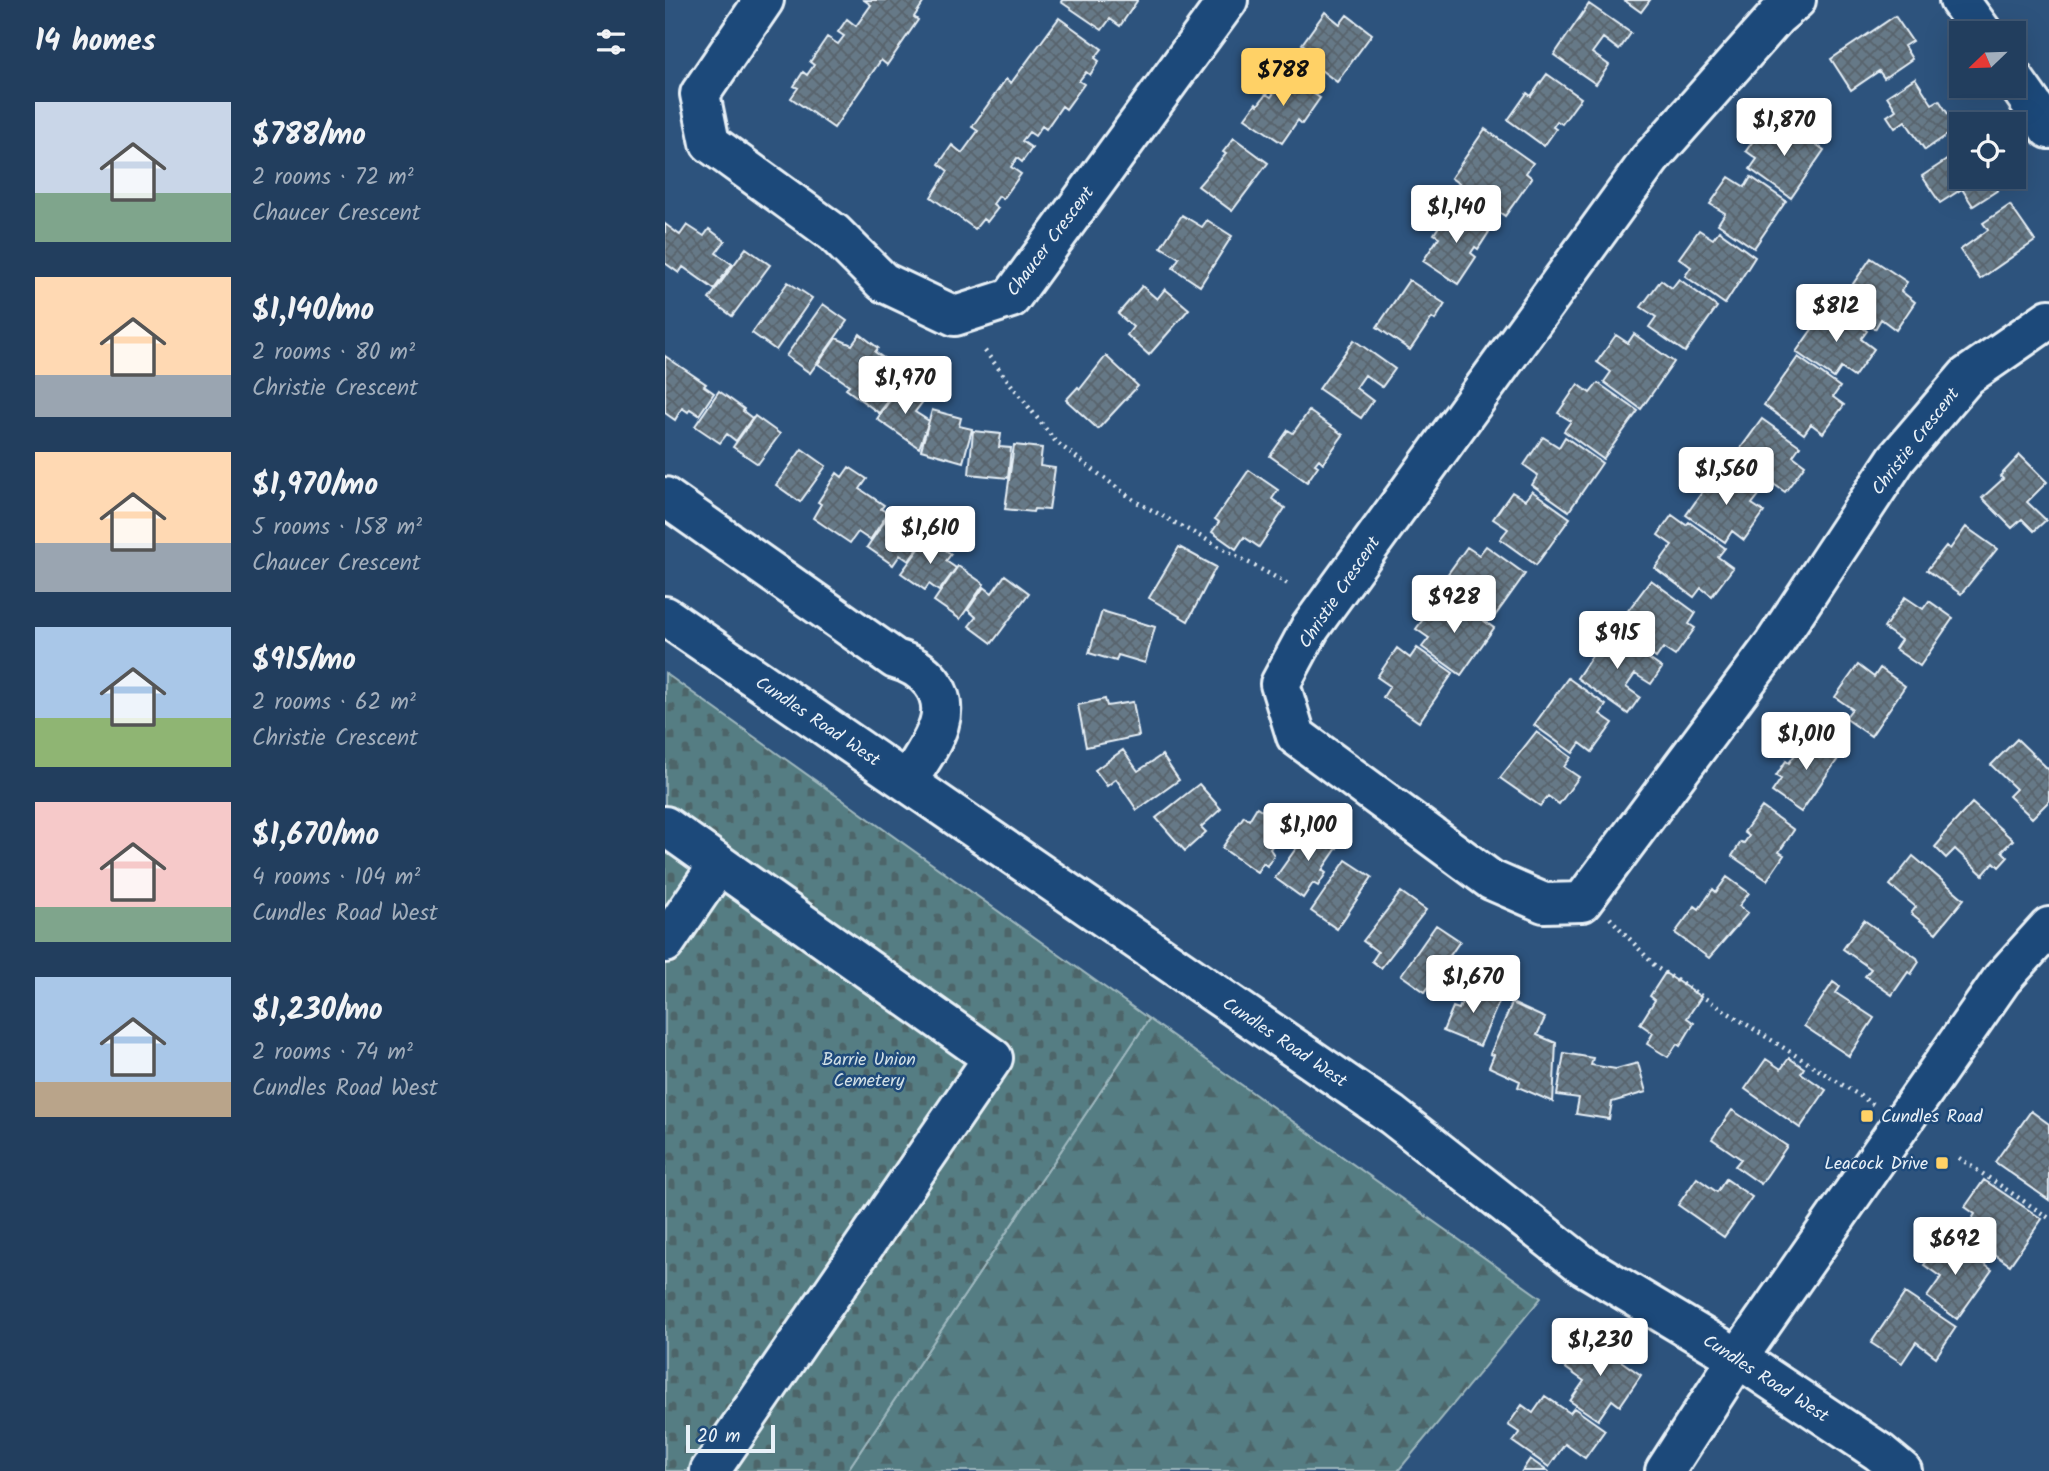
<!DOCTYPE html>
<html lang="en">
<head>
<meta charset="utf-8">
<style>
	:root { --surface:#223e5e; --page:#2a4564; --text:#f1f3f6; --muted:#a2aebc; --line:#3f5773; --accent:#ffd166 }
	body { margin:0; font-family:Kalam,sans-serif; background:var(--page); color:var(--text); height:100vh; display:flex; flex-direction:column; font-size:26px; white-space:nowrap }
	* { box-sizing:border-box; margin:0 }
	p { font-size:23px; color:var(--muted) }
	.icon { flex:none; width:38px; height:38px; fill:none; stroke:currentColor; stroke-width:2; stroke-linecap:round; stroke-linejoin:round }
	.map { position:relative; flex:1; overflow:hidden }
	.sheet { display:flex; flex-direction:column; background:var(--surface); width:665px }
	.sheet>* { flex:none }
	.needle { width:46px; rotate:247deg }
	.buttons { position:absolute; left:1284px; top:21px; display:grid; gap:14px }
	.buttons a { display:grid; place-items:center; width:77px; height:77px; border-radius:0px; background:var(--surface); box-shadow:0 7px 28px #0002,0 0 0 2px var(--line); font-size:35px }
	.scale { position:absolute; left:21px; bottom:18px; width:89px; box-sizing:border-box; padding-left:7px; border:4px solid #e8f1f8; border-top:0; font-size:19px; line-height:24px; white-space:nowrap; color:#e8f1f8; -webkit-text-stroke:5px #1f4a7a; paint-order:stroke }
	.price { position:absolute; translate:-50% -60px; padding:0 16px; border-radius:7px; background:#fff; color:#222; font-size:23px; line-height:46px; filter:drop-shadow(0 2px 4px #0008) }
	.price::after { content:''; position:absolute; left:50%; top:42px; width:21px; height:16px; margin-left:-10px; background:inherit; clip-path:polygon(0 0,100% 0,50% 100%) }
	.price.selected { background:var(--accent); color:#111 }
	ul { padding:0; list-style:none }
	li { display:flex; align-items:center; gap:21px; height:175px; padding:0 35px }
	li span { display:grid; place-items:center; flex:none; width:196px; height:140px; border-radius:0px; color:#555 }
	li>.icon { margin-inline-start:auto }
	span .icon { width:84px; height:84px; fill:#fffc; stroke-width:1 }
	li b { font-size:30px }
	h2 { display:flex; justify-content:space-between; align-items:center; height:84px; padding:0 35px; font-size:30px }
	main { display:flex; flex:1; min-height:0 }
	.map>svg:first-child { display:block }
	.forest { fill:url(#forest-firs); stroke:#9eb7be; stroke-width:2 }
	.cemetery { fill:url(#cemetery-stones); stroke:#9eb7be; stroke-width:2 }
	.building { fill:url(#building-cross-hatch); stroke:#e8f1f8; stroke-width:2 }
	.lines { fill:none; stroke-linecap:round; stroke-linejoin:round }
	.minor-casing { stroke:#e8f1f8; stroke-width:44 }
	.path { stroke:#e8f1f8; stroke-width:4.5; stroke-dasharray:2 5; stroke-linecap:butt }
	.minor { stroke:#1f4a7a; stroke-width:38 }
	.poi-dot { fill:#ffd166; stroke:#1f4a7a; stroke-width:2.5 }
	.labels { text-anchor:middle; stroke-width:5; stroke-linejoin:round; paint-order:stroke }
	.street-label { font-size:18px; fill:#e8f1f8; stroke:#1f4a7a }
	.park-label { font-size:18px; fill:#d2e0e6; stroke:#1f4a7a }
	.poi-label { font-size:18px; fill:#e8f1f8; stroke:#1f4a7a; text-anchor:start }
</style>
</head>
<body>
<main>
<section class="sheet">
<h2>14 homes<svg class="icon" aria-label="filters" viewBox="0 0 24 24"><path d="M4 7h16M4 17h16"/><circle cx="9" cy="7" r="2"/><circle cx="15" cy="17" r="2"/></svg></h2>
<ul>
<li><span style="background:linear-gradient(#c9d6e8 65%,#7fa58c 0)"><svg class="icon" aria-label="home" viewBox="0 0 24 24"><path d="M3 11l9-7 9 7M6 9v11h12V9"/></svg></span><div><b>$788/mo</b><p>2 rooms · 72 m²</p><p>Chaucer Crescent</p></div></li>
<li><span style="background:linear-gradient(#ffd9b3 70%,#9aa5b1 0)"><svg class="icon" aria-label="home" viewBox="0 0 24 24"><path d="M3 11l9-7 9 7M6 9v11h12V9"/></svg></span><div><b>$1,140/mo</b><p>2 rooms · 80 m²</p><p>Christie Crescent</p></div></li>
<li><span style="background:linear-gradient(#ffd9b3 65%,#9aa5b1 0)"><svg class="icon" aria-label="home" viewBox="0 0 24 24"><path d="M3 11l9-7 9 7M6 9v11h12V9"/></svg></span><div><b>$1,970/mo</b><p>5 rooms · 158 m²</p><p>Chaucer Crescent</p></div></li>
<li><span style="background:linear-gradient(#a9c7e8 65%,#8fb573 0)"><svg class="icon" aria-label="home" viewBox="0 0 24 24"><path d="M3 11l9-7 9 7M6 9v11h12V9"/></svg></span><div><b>$915/mo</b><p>2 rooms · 62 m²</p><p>Christie Crescent</p></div></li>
<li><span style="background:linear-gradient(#f6c9c9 75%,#7fa58c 0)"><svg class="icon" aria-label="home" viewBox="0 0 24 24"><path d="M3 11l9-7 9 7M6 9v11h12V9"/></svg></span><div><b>$1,670/mo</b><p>4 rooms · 104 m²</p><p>Cundles Road West</p></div></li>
<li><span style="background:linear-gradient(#a9c7e8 75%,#b9a48a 0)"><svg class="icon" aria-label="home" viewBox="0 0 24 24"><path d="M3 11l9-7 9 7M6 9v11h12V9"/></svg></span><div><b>$1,230/mo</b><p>2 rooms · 74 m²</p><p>Cundles Road West</p></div></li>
</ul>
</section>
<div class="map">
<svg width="1384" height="1471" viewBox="0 0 1384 1471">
	<defs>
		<pattern id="forest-firs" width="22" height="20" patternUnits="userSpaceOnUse" patternTransform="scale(1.75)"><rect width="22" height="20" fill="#557d83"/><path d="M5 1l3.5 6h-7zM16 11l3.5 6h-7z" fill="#4e6569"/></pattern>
		<pattern id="cemetery-stones" width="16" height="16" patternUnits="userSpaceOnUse" patternTransform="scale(1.75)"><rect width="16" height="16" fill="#557d83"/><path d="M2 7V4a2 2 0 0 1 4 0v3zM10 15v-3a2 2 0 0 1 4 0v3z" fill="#4e6569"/></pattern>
		<pattern id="building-cross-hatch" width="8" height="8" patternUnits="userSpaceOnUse" patternTransform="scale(1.75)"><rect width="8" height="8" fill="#667987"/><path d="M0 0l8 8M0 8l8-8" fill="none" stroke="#58636c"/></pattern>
	</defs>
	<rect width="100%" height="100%" fill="#2d537d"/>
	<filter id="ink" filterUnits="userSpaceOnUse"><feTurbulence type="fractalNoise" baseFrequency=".0143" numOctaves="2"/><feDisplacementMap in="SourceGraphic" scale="14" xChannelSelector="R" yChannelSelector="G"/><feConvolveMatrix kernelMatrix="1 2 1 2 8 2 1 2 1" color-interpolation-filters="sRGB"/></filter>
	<g filter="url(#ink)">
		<!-- forest -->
		<path class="forest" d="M 484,1019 L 876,1298 L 733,1471 L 182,1471 Z"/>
		<!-- cemetery -->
		<path class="cemetery" d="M 0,673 L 484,1019 L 182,1471 L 0,1471 Z"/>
		<!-- building -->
		<path class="building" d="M 199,0 L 260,0 L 249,17 L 253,20 L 222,65 L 216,60 L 169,128 L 126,98 L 133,88 L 129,86 L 138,72 L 142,75 L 149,65 L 145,62 L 162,37 L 173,44 L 179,36 L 173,32 L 182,19 L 191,26 L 206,5 Z
			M 397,0 L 472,0 L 472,1 L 455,26 L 445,19 L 437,30 L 396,2 Z
			M 959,0 L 985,0 L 976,12 Z
			M 924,4 L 966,33 L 954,50 L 938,38 L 927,53 L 944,65 L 931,84 L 889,55 Z
			M 660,12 L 675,24 L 682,15 L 707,34 L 672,82 L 648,64 L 654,56 L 637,44 Z
			M 1230,16 L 1247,41 L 1239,46 L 1247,59 L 1219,78 L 1214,71 L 1186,90 L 1166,59 Z
			M 394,18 L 437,49 L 430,58 L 434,61 L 425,75 L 421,72 L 414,81 L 419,84 L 401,109 L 397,106 L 381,129 L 377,126 L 370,136 L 364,132 L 357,141 L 367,148 L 357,162 L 352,158 L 346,167 L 356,174 L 338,199 L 334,196 L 328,204 L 333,208 L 322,222 L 318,219 L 310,229 L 266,197 L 283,171 L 274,164 L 287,145 L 297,153 L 313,131 L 307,127 L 341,79 L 346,83 Z
			M 618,73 L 655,98 L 637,124 L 633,120 L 617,143 L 580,118 L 591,103 L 593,105 L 601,94 L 606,97 L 612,89 L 609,87 Z
			M 882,74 L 916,98 L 897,124 L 892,121 L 888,127 L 891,129 L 879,146 L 843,120 L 862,93 L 866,96 Z
			M 1250,78 L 1267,104 L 1274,100 L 1292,128 L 1260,150 L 1240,121 L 1230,128 L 1222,116 L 1231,110 L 1222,96 Z
			M 1100,124 L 1115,134 L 1122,124 L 1159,150 L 1126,198 L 1085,169 L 1092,159 L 1081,151 Z
			M 820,129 L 868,163 L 861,173 L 867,178 L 840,216 L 786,178 Z
			M 569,138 L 603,163 L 567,211 L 533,186 L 561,154 L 558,152 Z
			M 1297,150 L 1297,177 L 1324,177 L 1333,190 L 1308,206 L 1297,189 L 1275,203 L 1257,176 Z
			M 1064,177 L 1080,187 L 1086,177 L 1121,201 L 1089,248 L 1053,224 L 1060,213 L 1045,204 Z
			M 1345,205 L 1370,241 L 1315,279 L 1295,250 L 1323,230 L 1318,223 Z
			M 787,207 L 824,232 L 813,249 L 810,247 L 806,253 L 811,257 L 793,284 L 758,261 L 774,237 L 769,234 Z
			M 517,215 L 537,227 L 542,220 L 567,236 L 535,286 L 508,268 L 514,258 L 496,247 Z
			M 0,224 L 15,235 L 22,225 L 39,236 L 44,229 L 60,241 L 51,253 L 67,264 L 49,289 L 18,267 L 14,273 L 0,263 Z
			M 1034,230 L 1048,239 L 1054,231 L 1090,257 L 1060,304 L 1020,276 L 1026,267 L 1014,258 Z
			M 81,248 L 105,265 L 67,316 L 44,299 Z
			M 1206,258 L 1242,282 L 1236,291 L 1250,302 L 1231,330 L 1216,319 L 1210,329 L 1174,304 Z
			M 1014,279 L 1052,307 L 1020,352 L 984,327 L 991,317 L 976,307 L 996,280 L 1007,288 Z
			M 744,280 L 780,304 L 770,320 L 767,318 L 745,350 L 712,327 Z
			M 123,282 L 147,298 L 111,350 L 87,333 Z
			M 477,286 L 492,299 L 500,289 L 524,309 L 484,355 L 462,335 L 468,327 L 453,314 Z
			M 158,304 L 182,321 L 145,373 L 121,356 Z
			M 1165,304 L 1202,331 L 1196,339 L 1209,349 L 1189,377 L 1176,368 L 1169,378 L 1131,352 Z
			M 195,334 L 213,348 L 210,352 L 227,364 L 219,376 L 234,387 L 214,413 L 181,389 L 184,385 L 153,364 L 171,338 L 187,345 Z
			M 969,334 L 1009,362 L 976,409 L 939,382 L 946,372 L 932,362 L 951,335 L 963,343 Z
			M 689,340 L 730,369 L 717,387 L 700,375 L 691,388 L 708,401 L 696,418 L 654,389 Z
			M 0,356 L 41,384 L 39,386 L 49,393 L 34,415 L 25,409 L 23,412 L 17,408 L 10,420 L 0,413 Z
			M 441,356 L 473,386 L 433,429 L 401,400 L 413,387 L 415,389 Z
			M 1133,357 L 1175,387 L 1168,397 L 1179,405 L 1158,433 L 1146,424 L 1139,434 L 1099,405 Z
			M 933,383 L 973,411 L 938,459 L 899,431 L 906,421 L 893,413 L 913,384 L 925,393 Z
			M 236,384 L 259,400 L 250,412 L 264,421 L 254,448 L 212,419 Z
			M 54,391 L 79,409 L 78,411 L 87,418 L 71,441 L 62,434 L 55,443 L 30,426 Z
			M 267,410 L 296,418 L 294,426 L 307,429 L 298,462 L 256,450 Z
			M 644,411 L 678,435 L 658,463 L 654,459 L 650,464 L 653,466 L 642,482 L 605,456 L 623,430 L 628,433 Z
			M 90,416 L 115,434 L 93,464 L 68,447 Z
			M 1097,419 L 1135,446 L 1128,456 L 1140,465 L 1120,492 L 1107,483 L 1099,493 L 1062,467 Z
			M 308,431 L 336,434 L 334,447 L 346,448 L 343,478 L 304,474 Z
			M 878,437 L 894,447 L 900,437 L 937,463 L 904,511 L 867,485 L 873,475 L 859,465 Z
			M 349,445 L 377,448 L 375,466 L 390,468 L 384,510 L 369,509 L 368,512 L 340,509 Z
			M 137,449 L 161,466 L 135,502 L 111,485 Z
			M 1355,455 L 1382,482 L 1362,502 L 1381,520 L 1369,531 L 1357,519 L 1347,528 L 1317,498 L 1338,479 L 1335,476 Z
			M 184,467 L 202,479 L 195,489 L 219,505 L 216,509 L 223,513 L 205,540 L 193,532 L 185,543 L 148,518 L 156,504 L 153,502 L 172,473 L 177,477 Z
			M 1055,467 L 1094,495 L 1087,504 L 1099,512 L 1079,540 L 1067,531 L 1060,542 L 1021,515 Z
			M 584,470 L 613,490 L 607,499 L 620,508 L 594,547 L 579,537 L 571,549 L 547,532 L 554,522 L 550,519 Z
			M 867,491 L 905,518 L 871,565 L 835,539 L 843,529 L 828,519 L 847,492 L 860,500 Z
			M 226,512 L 253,530 L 250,534 L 258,540 L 244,561 L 235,555 L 228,565 L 202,547 Z
			M 1007,515 L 1021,525 L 1024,522 L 1060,548 L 1053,557 L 1068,568 L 1047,596 L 1036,588 L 1029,597 L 990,568 L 1007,545 L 993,535 Z
			M 1301,527 L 1332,549 L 1296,594 L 1262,570 L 1281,546 L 1285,549 Z
			M 263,537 L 286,554 L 281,561 L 291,568 L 274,591 L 264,584 L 260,590 L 236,573 Z
			M 821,546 L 860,574 L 827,620 L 790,594 L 797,585 L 782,575 L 802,547 L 814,555 Z
			M 514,547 L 551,567 L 523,621 L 484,598 Z
			M 293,566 L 319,584 L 295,619 L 269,601 Z
			M 340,575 L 364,593 L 327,643 L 304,626 L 311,617 L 303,610 L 319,587 L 327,593 Z
			M 986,580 L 1031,613 L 1024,624 L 1030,628 L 1010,656 L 998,648 L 991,658 L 950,628 Z
			M 1240,597 L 1258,609 L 1264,601 L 1288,618 L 1255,666 L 1230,649 L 1236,640 L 1219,628 Z
			M 772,600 L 785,610 L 791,601 L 829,628 L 796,675 L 757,647 L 764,638 L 751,629 Z
			M 437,611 L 490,627 L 480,663 L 453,655 L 451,661 L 424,653 Z
			M 944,631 L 997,668 L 986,684 L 970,674 L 961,687 L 975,697 L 963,714 L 912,678 Z
			M 732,648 L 745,658 L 752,648 L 788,673 L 754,722 L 718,697 L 725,686 L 712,677 Z
			M 1193,665 L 1209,677 L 1215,668 L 1240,686 L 1206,736 L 1180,718 L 1187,709 L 1170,697 Z
			M 903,678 L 941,705 L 935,714 L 948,723 L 927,752 L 915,743 L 908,753 L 869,725 Z
			M 440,699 L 442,706 L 468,702 L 474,736 L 421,747 L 413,705 Z
			M 871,732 L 906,757 L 899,767 L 914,777 L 894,804 L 883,796 L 875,806 L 835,778 Z
			M 1146,732 L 1177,753 L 1136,812 L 1107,792 L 1116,779 L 1111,776 L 1121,761 L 1124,763 Z
			M 1352,739 L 1384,770 L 1384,801 L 1367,818 L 1344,796 L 1351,789 L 1326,765 Z
			M 458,750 L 473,771 L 497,755 L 514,780 L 472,810 L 451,779 L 442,786 L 430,770 Z
			M 534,784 L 556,809 L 536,827 L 541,832 L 520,851 L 491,818 Z
			M 1307,803 L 1348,840 L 1337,851 L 1343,857 L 1334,867 L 1329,862 L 1318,875 L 1290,849 L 1281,858 L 1270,847 L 1277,839 L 1276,837 Z
			M 592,807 L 621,827 L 605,849 L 609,855 L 602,866 L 598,863 L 592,872 L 557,848 L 579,816 L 584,820 Z
			M 1097,807 L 1129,830 L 1114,852 L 1119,855 L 1102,880 L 1067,856 L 1076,842 L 1079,843 L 1084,836 L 1079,832 Z
			M 647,826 L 674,845 L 657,870 L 661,873 L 653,886 L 648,883 L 638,898 L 610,878 Z
			M 1248,856 L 1299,899 L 1271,933 L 1246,913 L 1251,907 L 1225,885 Z
			M 681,860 L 707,877 L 672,929 L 646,911 Z
			M 1062,877 L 1084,893 L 1074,906 L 1083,913 L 1044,958 L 1010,933 L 1030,906 L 1034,909 L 1048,889 L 1051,892 Z
			M 736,892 L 761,910 L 716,968 L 707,961 L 713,952 L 698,941 Z
			M 1199,920 L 1252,958 L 1254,962 L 1246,974 L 1243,972 L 1227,995 L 1200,976 L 1206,969 L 1178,949 Z
			M 771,925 L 795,941 L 760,992 L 736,975 Z
			M 1000,973 L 1036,997 L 1022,1018 L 1029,1023 L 1015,1046 L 1012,1044 L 1003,1057 L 982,1044 L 988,1033 L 975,1024 L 990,1000 L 985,996 Z
			M 1168,982 L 1175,987 L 1171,993 L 1209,1018 L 1184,1056 L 1139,1026 Z
			M 804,983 L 836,997 L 815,1046 L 778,1031 L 788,1007 L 794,1009 Z
			M 847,1003 L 880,1018 L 872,1035 L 891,1043 L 888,1102 L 853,1087 L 855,1081 L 824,1067 L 829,1055 L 825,1054 Z
			M 899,1053 L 928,1058 L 926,1065 L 951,1069 L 973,1063 L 981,1092 L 947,1102 L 944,1119 L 911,1114 L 914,1098 L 892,1095 Z
			M 1124,1058 L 1139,1068 L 1136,1073 L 1161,1090 L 1135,1128 L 1080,1089 L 1101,1059 L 1116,1069 Z
			M 1067,1110 L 1122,1146 L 1096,1184 L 1070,1166 L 1076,1159 L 1047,1139 Z
			M 1366,1111 L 1384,1124 L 1384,1200 L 1330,1162 Z
			M 1032,1178 L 1052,1192 L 1061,1179 L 1087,1197 L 1059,1237 L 1013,1205 Z
			M 1319,1180 L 1377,1219 L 1345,1265 L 1298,1233 L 1310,1214 L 1300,1207 Z
			M 1280,1236 L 1327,1270 L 1292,1319 L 1262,1297 L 1276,1277 L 1259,1265 Z
			M 1240,1293 L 1291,1327 L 1271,1357 L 1251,1342 L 1237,1363 L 1206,1343 Z
			M 920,1336 L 976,1375 L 955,1406 L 947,1400 L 933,1420 L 905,1401 L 919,1381 L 899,1367 Z
			M 880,1396 L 905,1413 L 909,1408 L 940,1430 L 920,1458 L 900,1444 L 884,1467 L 848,1442 L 855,1433 L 843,1425 L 857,1405 L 868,1413 Z
			M 865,1459 L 882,1471 L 857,1471 Z"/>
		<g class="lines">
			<!-- minor casing -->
			<g class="minor-casing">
				<path id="minor" d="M 99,0 L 35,94 L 45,143 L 169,233 L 218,282 L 290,316 L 346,298 L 563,0
					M 1131,0 L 1112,16 L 985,159 L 645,628 L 615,684 L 631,736 L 826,880 L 879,903 L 917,902 L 1109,644 L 1232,458 L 1302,376 L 1384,319
					M 1294,0 L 1318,33
					M 1349,79 L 1384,129
					M 0,497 L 230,659 C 259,667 284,691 274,724 C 268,744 253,764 242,782
					M 0,616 L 727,1115 L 919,1266 L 1073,1358 L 1214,1452 L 1237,1471
					M 0,826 L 328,1058 L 45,1471
					M 0,943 L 54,864
					M 1000,1471 L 1073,1358 L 1337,979 L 1384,927"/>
			</g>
			<!-- path -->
			<path class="path" d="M 320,351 L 391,442 L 470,501 L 623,584
				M 945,918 L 992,968 L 1211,1106
				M 1294,1158 L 1384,1218"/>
			<!-- minor -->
			<use href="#minor" class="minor"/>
		</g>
	</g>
	<!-- markers -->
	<g class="poi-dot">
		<rect x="1195" y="1109" width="14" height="14" rx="3.5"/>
		<rect x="1270" y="1156" width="14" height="14" rx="3.5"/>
	</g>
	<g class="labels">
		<!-- street labels -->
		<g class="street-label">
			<text transform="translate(385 241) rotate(-53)" y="6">Chaucer Crescent</text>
			<text transform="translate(1250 441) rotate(-52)" y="6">Christie Crescent</text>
			<text transform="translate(674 592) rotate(-56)" y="6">Christie Crescent</text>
			<text transform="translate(153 721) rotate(34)" y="6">Cundles Road West</text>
			<text transform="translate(620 1042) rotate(34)" y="6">Cundles Road West</text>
			<text transform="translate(1101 1378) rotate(33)" y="6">Cundles Road West</text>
		</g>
		<!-- park labels -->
		<g class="park-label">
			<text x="204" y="1065">Barrie Union<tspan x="204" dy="21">Cemetery</tspan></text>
		</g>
		<!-- poi labels -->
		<g class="poi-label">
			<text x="1216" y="1122">Cundles Road</text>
			<text x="1263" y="1169" text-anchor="end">Leacock Drive</text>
		</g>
	</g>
</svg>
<div class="buttons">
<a><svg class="needle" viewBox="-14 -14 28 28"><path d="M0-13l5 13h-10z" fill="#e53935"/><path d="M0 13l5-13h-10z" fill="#a2aebc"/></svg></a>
<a><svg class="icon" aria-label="locate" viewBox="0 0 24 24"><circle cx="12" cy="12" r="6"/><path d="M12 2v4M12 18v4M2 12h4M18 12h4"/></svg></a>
</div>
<div class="scale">20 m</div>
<b class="price selected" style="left:618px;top:108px">$788</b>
<b class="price" style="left:1119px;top:158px">$1,870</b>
<b class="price" style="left:791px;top:245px">$1,140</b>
<b class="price" style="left:1171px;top:344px">$812</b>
<b class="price" style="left:240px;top:416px">$1,970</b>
<b class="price" style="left:1061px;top:507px">$1,560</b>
<b class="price" style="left:265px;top:566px">$1,610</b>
<b class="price" style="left:789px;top:635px">$928</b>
<b class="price" style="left:952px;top:671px">$915</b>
<b class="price" style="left:1141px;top:772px">$1,010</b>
<b class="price" style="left:643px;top:863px">$1,100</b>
<b class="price" style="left:808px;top:1015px">$1,670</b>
<b class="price" style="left:1290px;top:1277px">$692</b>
<b class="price" style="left:935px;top:1378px">$1,230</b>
</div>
</main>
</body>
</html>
